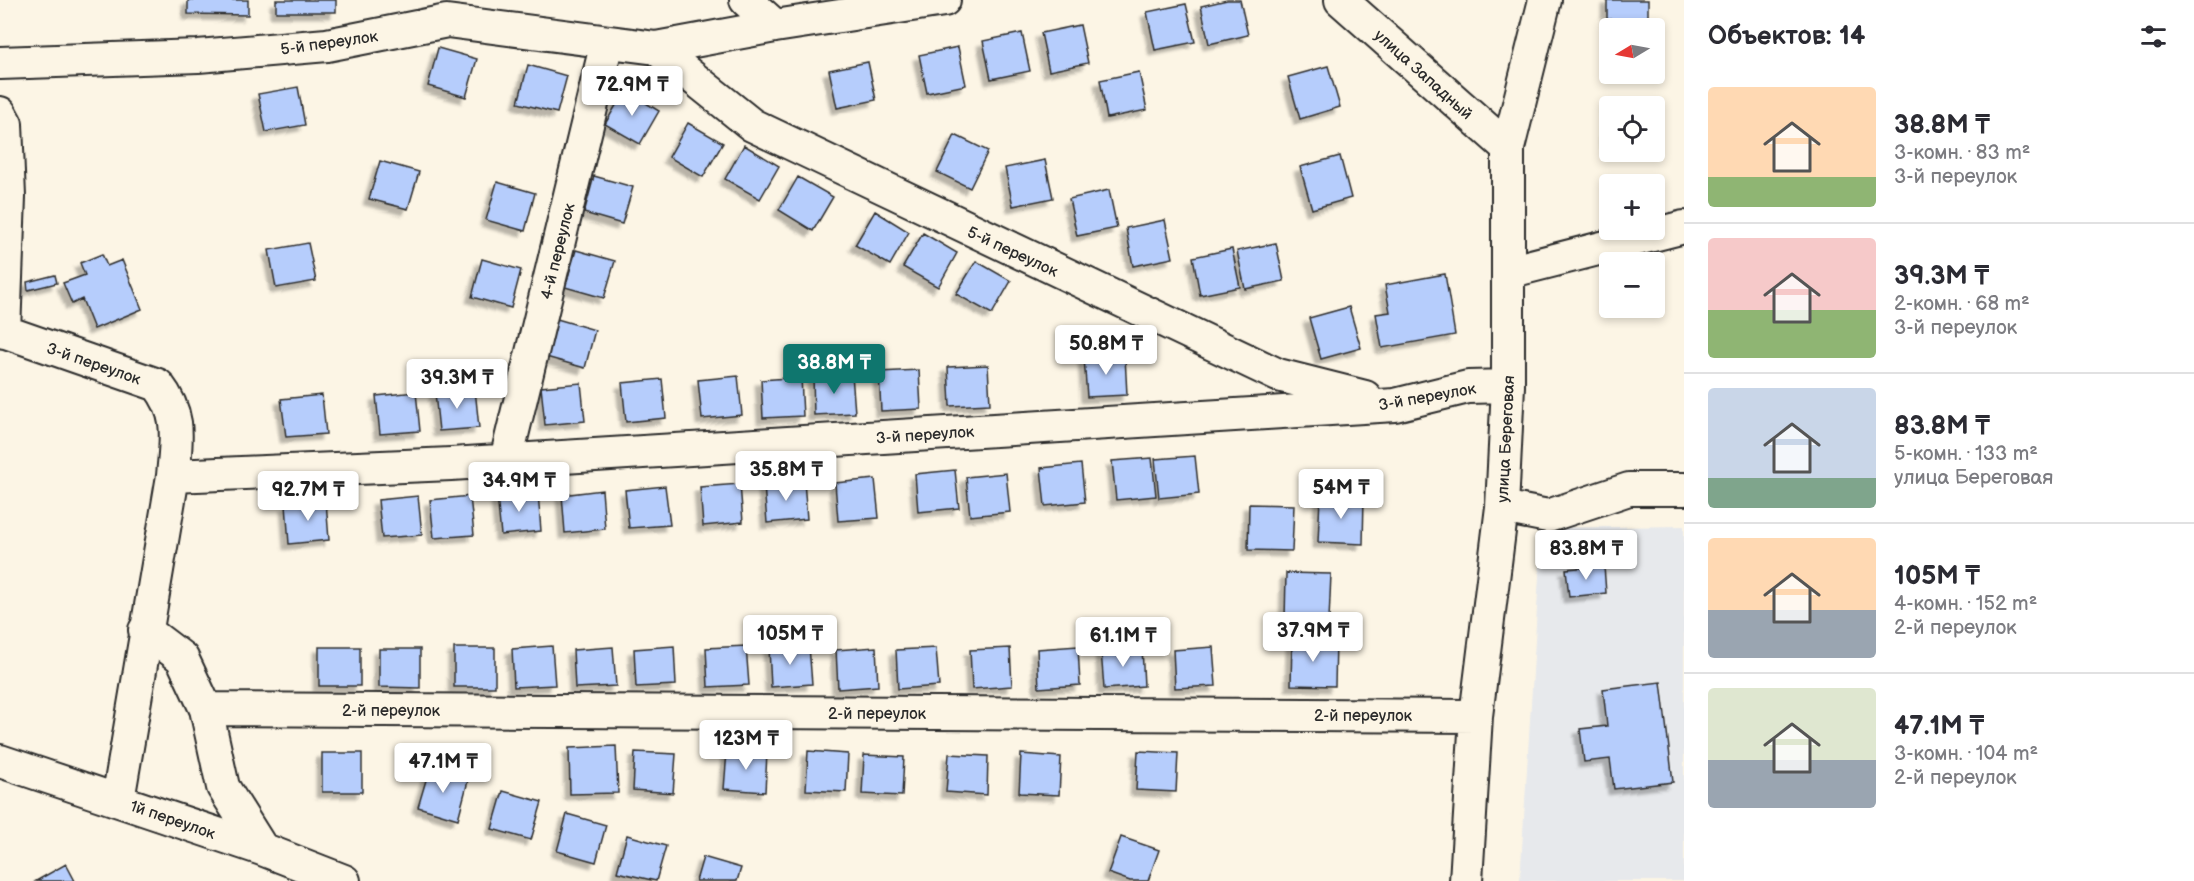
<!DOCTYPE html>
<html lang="ru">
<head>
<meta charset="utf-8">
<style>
	:root { --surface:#fff; --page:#f7f7f7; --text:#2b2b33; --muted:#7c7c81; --line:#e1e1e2; --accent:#0f766e }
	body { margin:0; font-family:"Balsamiq Sans",sans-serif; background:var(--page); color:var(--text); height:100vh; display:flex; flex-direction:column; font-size:22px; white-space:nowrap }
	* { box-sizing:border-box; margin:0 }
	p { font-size:20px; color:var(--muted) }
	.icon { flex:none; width:33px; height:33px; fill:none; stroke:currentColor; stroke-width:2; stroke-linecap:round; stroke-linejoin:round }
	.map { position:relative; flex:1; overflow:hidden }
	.drawer { display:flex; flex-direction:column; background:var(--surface); width:510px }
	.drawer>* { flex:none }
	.needle { width:39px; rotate:260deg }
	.controls { position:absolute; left:1599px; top:18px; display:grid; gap:12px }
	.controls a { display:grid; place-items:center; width:66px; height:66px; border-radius:6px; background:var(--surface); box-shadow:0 3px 9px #0003; font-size:30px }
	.price { position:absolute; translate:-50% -51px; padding:0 14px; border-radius:6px; background:#fff; color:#222; font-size:20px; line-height:39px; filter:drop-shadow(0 2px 3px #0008) }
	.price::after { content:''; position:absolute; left:50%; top:36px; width:18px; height:14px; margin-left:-9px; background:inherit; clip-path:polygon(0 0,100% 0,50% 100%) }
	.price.on { background:var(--accent); color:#fff }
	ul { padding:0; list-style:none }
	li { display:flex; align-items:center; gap:18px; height:150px; padding:0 24px }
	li+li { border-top:2px solid var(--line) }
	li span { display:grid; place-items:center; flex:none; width:168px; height:120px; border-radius:6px; color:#555 }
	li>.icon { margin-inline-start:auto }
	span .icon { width:72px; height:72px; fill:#fffc; stroke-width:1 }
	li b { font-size:26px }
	h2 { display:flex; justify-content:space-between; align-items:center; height:72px; padding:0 24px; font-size:26px }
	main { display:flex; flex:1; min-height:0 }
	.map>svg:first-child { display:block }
	.built { fill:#e7e9ec }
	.building { fill:#b6cdfc; stroke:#2b2b2b; stroke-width:1.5; filter:url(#shadow) }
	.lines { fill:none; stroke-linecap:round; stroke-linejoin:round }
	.minor-casing { stroke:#2b2b2b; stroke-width:36 }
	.minor { stroke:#fcf5e5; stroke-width:32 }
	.labels { text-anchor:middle; stroke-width:5; stroke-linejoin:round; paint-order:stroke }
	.street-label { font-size:16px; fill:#2b2b2b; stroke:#fcf5e5 }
</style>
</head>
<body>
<main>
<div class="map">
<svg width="1684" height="881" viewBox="0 0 1684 881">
	<defs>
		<filter id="shadow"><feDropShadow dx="-5.5" dy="5.5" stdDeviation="1.5" flood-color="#0004"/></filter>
	</defs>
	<rect width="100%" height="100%" fill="#fcf5e5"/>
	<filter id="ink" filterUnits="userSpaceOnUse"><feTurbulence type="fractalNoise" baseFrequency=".0167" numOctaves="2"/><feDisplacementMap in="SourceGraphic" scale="12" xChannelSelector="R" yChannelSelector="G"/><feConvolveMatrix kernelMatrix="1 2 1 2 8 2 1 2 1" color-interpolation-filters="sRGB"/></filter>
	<g filter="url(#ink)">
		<!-- built -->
		<path class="built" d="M 1684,526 L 1684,881 L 1520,881 L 1542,528 Z"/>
		<!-- building -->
		<path class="building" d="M 188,0 L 248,0 L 248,15 L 188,14 Z
			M 276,0 L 336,0 L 336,12 L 276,12 Z
			M 1227,0 L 1240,0 L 1248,35 L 1209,44 L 1201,6 Z
			M 1607,0 L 1648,0 L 1648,20 L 1607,19 Z
			M 1186,4 L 1195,42 L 1155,50 L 1147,12 Z
			M 1080,25 L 1088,63 L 1049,71 L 1041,33 Z
			M 1022,33 L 1030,71 L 991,79 L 983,41 Z
			M 958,47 L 966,85 L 927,93 L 919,55 Z
			M 438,48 L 477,59 L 466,97 L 428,86 Z
			M 868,62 L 876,100 L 837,108 L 829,70 Z
			M 528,65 L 567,76 L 557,113 L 518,103 Z
			M 1328,66 L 1340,107 L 1300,119 L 1288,77 Z
			M 1139,72 L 1147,110 L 1107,118 L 1100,80 Z
			M 298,87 L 305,125 L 266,132 L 258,94 Z
			M 625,90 L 659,111 L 640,144 L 605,124 Z
			M 1607,102 L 1647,103 L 1647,106 L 1610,106 L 1610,141 L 1606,141 Z
			M 688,123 L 723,143 L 703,177 L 669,157 Z
			M 955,135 L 988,151 L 970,188 L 937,172 Z
			M 744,145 L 779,166 L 760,199 L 725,179 Z
			M 1340,156 L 1351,198 L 1312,209 L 1300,167 Z
			M 1045,160 L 1053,198 L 1013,206 L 1005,168 Z
			M 380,161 L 419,172 L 408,209 L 369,199 Z
			M 594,176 L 633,187 L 622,224 L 584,213 Z
			M 798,177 L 833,197 L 813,231 L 779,210 Z
			M 497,182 L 535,193 L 525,231 L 486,220 Z
			M 1109,190 L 1117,228 L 1077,236 L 1069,199 Z
			M 875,211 L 909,232 L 890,265 L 855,245 Z
			M 1165,220 L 1173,258 L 1133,266 L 1126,228 Z
			M 923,233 L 957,253 L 938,287 L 903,267 Z
			M 308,243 L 316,281 L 276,288 L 269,250 Z
			M 1276,243 L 1284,281 L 1245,289 L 1237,251 Z
			M 1232,249 L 1240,287 L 1200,295 L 1193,257 Z
			M 576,250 L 615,261 L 604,298 L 565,287 Z
			M 102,254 L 107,266 L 122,260 L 142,309 L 94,329 L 82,299 L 72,304 L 63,283 L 85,275 L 80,263 Z
			M 482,259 L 521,270 L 511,308 L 472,297 Z
			M 976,261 L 1011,281 L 992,314 L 956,294 Z
			M 1445,274 L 1455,335 L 1382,348 L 1376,314 L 1390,312 L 1385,285 Z
			M 55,275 L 57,283 L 28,290 L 27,282 Z
			M 1349,307 L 1361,348 L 1321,359 L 1309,318 Z
			M 557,319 L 595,330 L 585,368 L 546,357 Z
			M 1125,356 L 1127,395 L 1087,397 L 1084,358 Z
			M 988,365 L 990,404 L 950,406 L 948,367 Z
			M 919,370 L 921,409 L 881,411 L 879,372 Z
			M 852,374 L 855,413 L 814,415 L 813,376 Z
			M 738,376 L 742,415 L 702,419 L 698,380 Z
			M 801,377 L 803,416 L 763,418 L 761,380 Z
			M 662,379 L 666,418 L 626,422 L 622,383 Z
			M 581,383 L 585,421 L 545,425 L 541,387 Z
			M 475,389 L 479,428 L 439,431 L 435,393 Z
			M 416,392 L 420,431 L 380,434 L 376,396 Z
			M 322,395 L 326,434 L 286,437 L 281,399 Z
			M 1195,456 L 1199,494 L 1159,498 L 1155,459 Z
			M 1152,458 L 1156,496 L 1116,500 L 1112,461 Z
			M 1081,464 L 1085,502 L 1045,506 L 1041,468 Z
			M 955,470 L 959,508 L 918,512 L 915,474 Z
			M 1006,473 L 1010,512 L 970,516 L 966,477 Z
			M 875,479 L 879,518 L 838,521 L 835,483 Z
			M 804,481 L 807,519 L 767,523 L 764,485 Z
			M 740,484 L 743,522 L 703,526 L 700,487 Z
			M 665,486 L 670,525 L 629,528 L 625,490 Z
			M 602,490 L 605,529 L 565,533 L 562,495 Z
			M 538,492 L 541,531 L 501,535 L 497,496 Z
			M 418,496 L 422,535 L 382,538 L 378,500 Z
			M 470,496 L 474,535 L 434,538 L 430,500 Z
			M 1320,497 L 1364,498 L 1363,544 L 1318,542 Z
			M 326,501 L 329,540 L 289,544 L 286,505 Z
			M 1249,504 L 1294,505 L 1292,551 L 1248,550 Z
			M 1604,566 L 1606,593 L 1569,597 L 1566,569 Z
			M 1286,573 L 1331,574 L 1329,620 L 1285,619 Z
			M 1292,639 L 1336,641 L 1335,686 L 1291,685 Z
			M 552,646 L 555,685 L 514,687 L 512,649 Z
			M 674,646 L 676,685 L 636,687 L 634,649 Z
			M 746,646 L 749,685 L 708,687 L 706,648 Z
			M 809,646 L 812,684 L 771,687 L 769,648 Z
			M 1078,646 L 1080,685 L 1039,688 L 1037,649 Z
			M 319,647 L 360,647 L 360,686 L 319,686 Z
			M 613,647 L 616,686 L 575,688 L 573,650 Z
			M 876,647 L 878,686 L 838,689 L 836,650 Z
			M 1142,647 L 1144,686 L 1104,689 L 1101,650 Z
			M 1213,647 L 1216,686 L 1175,688 L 1173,650 Z
			M 454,648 L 495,648 L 495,687 L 454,687 Z
			M 936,648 L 939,686 L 898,689 L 896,650 Z
			M 1010,648 L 1012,686 L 972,689 L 970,650 Z
			M 379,649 L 420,649 L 420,688 L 379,687 Z
			M 1661,682 L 1673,782 L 1614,789 L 1610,759 L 1584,762 L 1580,729 L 1607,726 L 1603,689 Z
			M 616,746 L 618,793 L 570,794 L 569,748 Z
			M 727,751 L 767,753 L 765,792 L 724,789 Z
			M 808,751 L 848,754 L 846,792 L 806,790 Z
			M 1138,751 L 1178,753 L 1176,792 L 1136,790 Z
			M 635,752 L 676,754 L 673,793 L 633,790 Z
			M 322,753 L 362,753 L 362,792 L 322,792 Z
			M 949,754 L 988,756 L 987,795 L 946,792 Z
			M 1021,754 L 1061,757 L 1059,795 L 1019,793 Z
			M 864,755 L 904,757 L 902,796 L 862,794 Z
			M 429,770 L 468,781 L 458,819 L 418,807 Z
			M 503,791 L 542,802 L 531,840 L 492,829 Z
			M 567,814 L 606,825 L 596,862 L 557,851 Z
			M 627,835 L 666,846 L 656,881 L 617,872 Z
			M 1121,837 L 1159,850 L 1148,881 L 1130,881 L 1108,873 Z
			M 703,857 L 741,868 L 737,881 L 696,881 Z
			M 66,864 L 75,881 L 36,881 Z"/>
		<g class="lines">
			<!-- minor casing -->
			<g class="minor-casing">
				<path id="minor" d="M 746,0 L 775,26
					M 1341,0 L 1508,148
					M 656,48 L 752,125 L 1278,375 L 1365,397
					M 0,63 L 198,56 L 327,45 L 447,21 L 656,48 L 775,26 L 944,0
					M 0,113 L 6,124 L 9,197 L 4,332
					M 1508,272 L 1684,227
					M 0,330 L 158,385 C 182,416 176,439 173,476 L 451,464 L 1395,405 L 1468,387 L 1508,386
					M 506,460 L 607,42
					M 1502,507 L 1548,516 L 1629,489 L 1684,489
					M 145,630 L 182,658 L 206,709 L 223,787 L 262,849
					M 206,709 L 1476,716
					M 0,761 L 262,849 L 344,881
					M 118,800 L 173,476
					M 1466,881 L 1476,716 L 1502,507 L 1508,386 L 1508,148 L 1545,0"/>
			</g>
			<!-- minor -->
			<use href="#minor" class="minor"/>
		</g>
	</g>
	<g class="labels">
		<!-- street labels -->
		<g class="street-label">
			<text transform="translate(329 42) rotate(-8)" y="6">5-й переулок</text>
			<text transform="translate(1424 74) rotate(42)" y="6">улица Западный</text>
			<text transform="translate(557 251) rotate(-76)" y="6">4-й переулок</text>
			<text transform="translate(1013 251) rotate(25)" y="6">5-й переулок</text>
			<text transform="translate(94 363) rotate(19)" y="6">3-й переулок</text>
			<text transform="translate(1427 396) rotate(-10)" y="6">3-й переулок</text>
			<text transform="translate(925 434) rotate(-4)" y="6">3-й переулок</text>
			<text transform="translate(1505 439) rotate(-87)" y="6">улица Береговая</text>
			<text x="391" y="716">2-й переулок</text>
			<text x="877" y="719">2-й переулок</text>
			<text x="1363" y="721">2-й переулок</text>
			<text transform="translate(173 819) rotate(19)" y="6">1й переулок</text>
		</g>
	</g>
</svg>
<div class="controls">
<a><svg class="needle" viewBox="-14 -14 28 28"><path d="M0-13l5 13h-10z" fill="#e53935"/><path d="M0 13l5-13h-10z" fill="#7c7c81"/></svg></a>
<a><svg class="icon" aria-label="locate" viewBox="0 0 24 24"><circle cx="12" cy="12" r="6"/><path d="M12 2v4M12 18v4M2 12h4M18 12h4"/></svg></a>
<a>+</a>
<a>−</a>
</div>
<b class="price" style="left:632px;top:117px">72.9M ₸</b>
<b class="price" style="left:1106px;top:376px">50.8M ₸</b>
<b class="price on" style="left:834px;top:395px">38.8M ₸</b>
<b class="price" style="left:457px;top:410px">39.3M ₸</b>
<b class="price" style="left:786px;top:502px">35.8M ₸</b>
<b class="price" style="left:519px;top:513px">34.9M ₸</b>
<b class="price" style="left:1341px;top:520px">54M ₸</b>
<b class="price" style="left:308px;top:522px">92.7M ₸</b>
<b class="price" style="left:1586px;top:581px">83.8M ₸</b>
<b class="price" style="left:1313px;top:663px">37.9M ₸</b>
<b class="price" style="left:790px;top:666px">105M ₸</b>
<b class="price" style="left:1123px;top:668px">61.1M ₸</b>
<b class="price" style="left:746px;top:771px">123M ₸</b>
<b class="price" style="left:443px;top:794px">47.1M ₸</b>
</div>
<section class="drawer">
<h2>Объектов: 14<svg class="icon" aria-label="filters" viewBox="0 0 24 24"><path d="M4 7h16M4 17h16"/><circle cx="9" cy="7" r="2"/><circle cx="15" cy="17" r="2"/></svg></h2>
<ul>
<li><span style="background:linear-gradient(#ffd9b3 75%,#8fb573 0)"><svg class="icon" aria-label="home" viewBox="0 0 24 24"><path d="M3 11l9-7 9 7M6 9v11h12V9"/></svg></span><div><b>38.8M ₸</b><p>3-комн. · 83 m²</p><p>3-й переулок</p></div></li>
<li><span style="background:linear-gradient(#f6c9c9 60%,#8fb573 0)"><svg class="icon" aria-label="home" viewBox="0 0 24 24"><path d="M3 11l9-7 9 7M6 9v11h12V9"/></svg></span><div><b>39.3M ₸</b><p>2-комн. · 68 m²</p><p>3-й переулок</p></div></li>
<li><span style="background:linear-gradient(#c9d6e8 75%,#7fa58c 0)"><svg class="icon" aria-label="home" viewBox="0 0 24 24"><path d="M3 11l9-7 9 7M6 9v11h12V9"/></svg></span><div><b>83.8M ₸</b><p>5-комн. · 133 m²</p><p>улица Береговая</p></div></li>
<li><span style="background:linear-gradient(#ffd9b3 60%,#9aa5b1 0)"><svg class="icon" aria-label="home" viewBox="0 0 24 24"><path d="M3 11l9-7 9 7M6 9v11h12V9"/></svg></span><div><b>105M ₸</b><p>4-комн. · 152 m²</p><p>2-й переулок</p></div></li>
<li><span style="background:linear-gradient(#dfe7d0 60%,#9aa5b1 0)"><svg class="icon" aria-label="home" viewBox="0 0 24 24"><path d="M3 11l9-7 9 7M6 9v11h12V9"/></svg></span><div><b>47.1M ₸</b><p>3-комн. · 104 m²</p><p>2-й переулок</p></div></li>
</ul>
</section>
</main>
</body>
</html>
